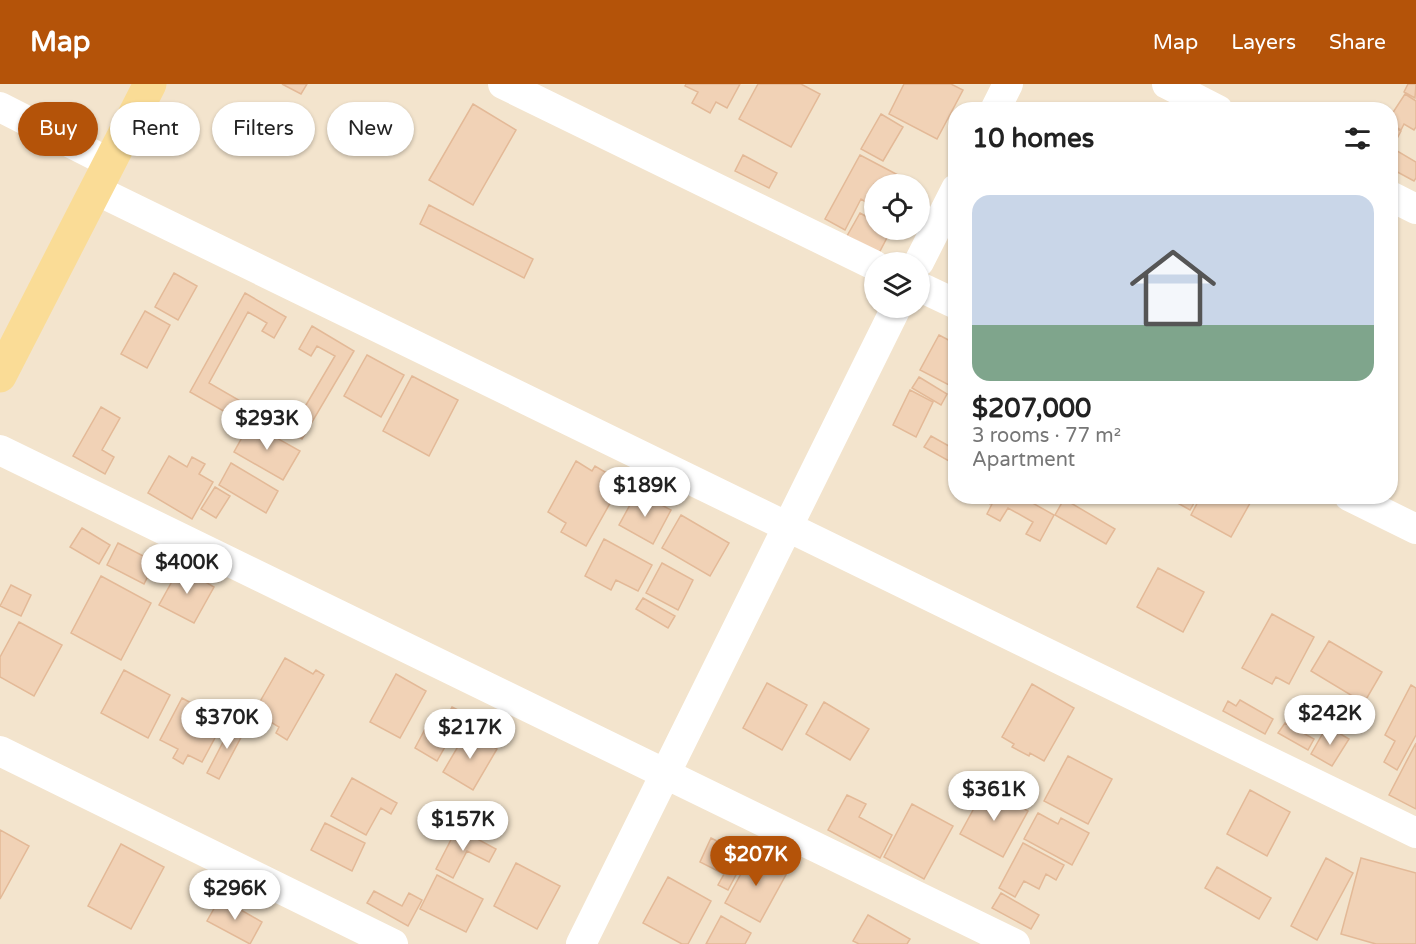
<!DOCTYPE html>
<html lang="en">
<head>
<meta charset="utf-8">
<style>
	:root { --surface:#fff; --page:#f2f2f2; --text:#222; --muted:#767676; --accent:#b45309 }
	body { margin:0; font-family:"Varela Round",sans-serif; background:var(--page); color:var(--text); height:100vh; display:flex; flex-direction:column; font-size:22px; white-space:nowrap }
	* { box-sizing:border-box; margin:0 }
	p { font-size:20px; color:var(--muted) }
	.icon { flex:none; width:33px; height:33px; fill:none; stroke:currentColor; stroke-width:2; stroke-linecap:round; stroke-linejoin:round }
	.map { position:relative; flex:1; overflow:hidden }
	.side { position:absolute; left:948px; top:18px; width:450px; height:402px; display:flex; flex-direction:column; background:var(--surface); border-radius:24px; box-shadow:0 2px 4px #0004 }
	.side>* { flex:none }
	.guide { position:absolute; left:18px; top:18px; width:570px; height:54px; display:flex; gap:12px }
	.controls { position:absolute; left:864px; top:90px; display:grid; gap:12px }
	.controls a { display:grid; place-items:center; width:66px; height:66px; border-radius:50%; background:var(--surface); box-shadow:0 2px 4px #0004; font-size:30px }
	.price { position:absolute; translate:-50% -51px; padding:0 14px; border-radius:21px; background:#fff; color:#222; font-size:20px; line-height:39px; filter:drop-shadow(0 2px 3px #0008) }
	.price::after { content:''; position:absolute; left:50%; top:36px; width:18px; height:14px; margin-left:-9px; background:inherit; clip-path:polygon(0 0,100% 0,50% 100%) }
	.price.on { background:var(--accent); color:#fff }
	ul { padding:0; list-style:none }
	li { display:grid; align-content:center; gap:12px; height:318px; padding:0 24px }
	li span { display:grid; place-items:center; height:186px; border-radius:18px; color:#555 }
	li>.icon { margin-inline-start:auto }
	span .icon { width:108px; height:108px; fill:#fffc; stroke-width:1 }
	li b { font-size:26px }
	h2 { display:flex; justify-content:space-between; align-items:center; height:72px; padding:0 24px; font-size:26px }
	.chip { padding:0 21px; border-radius:27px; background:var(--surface); box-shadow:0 2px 4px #0004; font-size:21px; line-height:54px }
	.chip.on { background:var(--accent); color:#fff }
	header { display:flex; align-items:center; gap:36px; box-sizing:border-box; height:84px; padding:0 30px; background:var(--accent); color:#fff }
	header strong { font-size:28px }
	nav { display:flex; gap:33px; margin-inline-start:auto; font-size:21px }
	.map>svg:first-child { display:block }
	.residential { fill:#f3e4cd; fill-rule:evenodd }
	.building { fill:#f1d2b6; stroke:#e3b997; stroke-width:1.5 }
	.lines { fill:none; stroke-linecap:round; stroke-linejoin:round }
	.street { stroke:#fff; stroke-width:30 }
	.primary { stroke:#fadc96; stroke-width:33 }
</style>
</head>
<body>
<header>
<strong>Map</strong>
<nav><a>Map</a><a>Layers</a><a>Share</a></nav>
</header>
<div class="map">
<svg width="1416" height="860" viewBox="0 0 1416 860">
	<rect width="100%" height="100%" fill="#fcf2de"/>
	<!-- residential -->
	<path class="residential" d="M 0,0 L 1416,0 L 1416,860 L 0,860 ZM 956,26 L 1390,26 L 1390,412 L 956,412 ZM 874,100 L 920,100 L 920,146 L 874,146 ZM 874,178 L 920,178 L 920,224 L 874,224 Z"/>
	<!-- building -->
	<path class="building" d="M 282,0 L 307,0 L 301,10 Z
		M 686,0 L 740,0 L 727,24 L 716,18 L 710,29 L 692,19 L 698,8 L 685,2 Z
		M 758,0 L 801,0 L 820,10 L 791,63 L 739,35 Z
		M 904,0 L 951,0 L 963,6 L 937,55 L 889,30 Z
		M 1408,0 L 1416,0 L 1415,14 L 1404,8 Z
		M 1405,10 L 1416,17 L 1416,43 L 1414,46 L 1404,40 L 1401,46 L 1390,40 L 1390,33 Z
		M 473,20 L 516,46 L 473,121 L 429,96 Z
		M 881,30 L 903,43 L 883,77 L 861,65 Z
		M 1390,41 L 1401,47 L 1392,64 L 1416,78 L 1416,94 L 1414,97 L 1390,84 Z
		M 743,71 L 777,89 L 769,104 L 735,87 Z
		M 860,71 L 915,100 L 874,100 L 874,123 L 861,115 L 845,146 L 825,135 Z
		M 429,121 L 533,175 L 524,194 L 420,140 Z
		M 860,129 L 874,137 L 874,146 L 891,146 L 879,169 L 847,152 Z
		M 174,189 L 197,202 L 178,236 L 155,223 Z
		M 245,209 L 286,233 L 274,254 L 262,247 L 267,239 L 248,228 L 209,299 L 249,322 L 241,337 L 190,308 Z
		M 145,227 L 170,241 L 147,284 L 121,270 Z
		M 312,242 L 354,267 L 302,355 L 290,348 L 335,272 L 317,262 L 311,272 L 299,265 Z
		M 939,251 L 956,260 L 956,287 L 949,301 L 920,286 Z
		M 367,271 L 404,291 L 381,333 L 344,312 Z
		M 412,292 L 458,316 L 429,372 L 383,347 Z
		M 919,293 L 947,310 L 941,321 L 912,304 Z
		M 910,306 L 933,318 L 916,353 L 893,341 Z
		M 101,323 L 120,334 L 102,366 L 114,373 L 105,390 L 73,372 Z
		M 250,339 L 300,367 L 283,396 L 234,368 Z
		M 931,352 L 956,366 L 956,381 L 924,363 Z
		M 169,372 L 187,383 L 192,373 L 205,380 L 199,390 L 213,398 L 192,435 L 148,409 Z
		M 576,377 L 592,387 L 595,382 L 622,398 L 586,462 L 561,448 L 566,439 L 548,428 Z
		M 231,379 L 278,407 L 266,429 L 219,401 Z
		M 215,403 L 230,412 L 216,434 L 201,425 Z
		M 637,408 L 671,426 L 653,460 L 619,441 Z
		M 978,412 L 994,412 L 990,420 Z
		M 996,412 L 1020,412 L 1054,431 L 1040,457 L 1026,450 L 1033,438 L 1008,424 L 1000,437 L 987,430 Z
		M 1165,412 L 1198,412 L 1190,426 Z
		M 1201,412 L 1254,412 L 1231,453 L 1191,431 Z
		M 1064,415 L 1115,445 L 1106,460 L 1055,431 Z
		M 681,431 L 729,459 L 710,492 L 662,464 Z
		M 82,444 L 110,461 L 99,480 L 70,463 Z
		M 604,455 L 652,481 L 638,507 L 616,496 L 611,506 L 585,492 Z
		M 118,459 L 155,478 L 144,500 L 107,481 Z
		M 662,479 L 693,496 L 678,526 L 646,509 Z
		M 180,483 L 214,503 L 194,539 L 159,521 Z
		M 1158,484 L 1204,508 L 1183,548 L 1137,523 Z
		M 101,492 L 151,519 L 121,576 L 71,549 Z
		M 11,501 L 31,511 L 21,532 L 0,522 Z
		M 643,514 L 675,532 L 668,544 L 636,525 Z
		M 1272,530 L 1314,553 L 1289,600 L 1276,593 L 1272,600 L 1242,584 Z
		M 19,538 L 62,561 L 34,612 L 0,593 L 0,573 Z
		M 1329,557 L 1382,588 L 1364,619 L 1311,587 Z
		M 285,574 L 313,590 L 316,586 L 324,591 L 287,656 L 276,649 L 279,643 L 254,628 Z
		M 124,586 L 170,611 L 148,654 L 101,629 Z
		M 396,590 L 426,607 L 400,654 L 370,638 Z
		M 767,599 L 807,621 L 782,666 L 743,644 Z
		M 1032,600 L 1074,624 L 1044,677 L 1030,669 L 1029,672 L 1012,663 L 1014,660 L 1002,653 Z
		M 1411,601 L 1416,604 L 1416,651 L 1397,686 L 1384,678 L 1395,657 L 1385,651 Z
		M 182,614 L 224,637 L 202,678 L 188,671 L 183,680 L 173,674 L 178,665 L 160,656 Z
		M 1240,616 L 1273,635 L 1265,650 L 1223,627 L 1228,617 L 1236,622 Z
		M 824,618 L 869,645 L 850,676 L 806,650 Z
		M 452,623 L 464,629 L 437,677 L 415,664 L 432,632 L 444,638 Z
		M 234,637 L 246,644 L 219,695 L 207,689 Z
		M 1285,639 L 1314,655 L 1308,666 L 1278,649 Z
		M 1327,642 L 1349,655 L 1332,682 L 1311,670 Z
		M 467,647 L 497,665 L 473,706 L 443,688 Z
		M 1416,659 L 1416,725 L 1389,711 Z
		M 1068,672 L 1112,695 L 1088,740 L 1044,717 Z
		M 352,694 L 397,719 L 391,730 L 381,724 L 366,751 L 331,732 Z
		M 985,704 L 1028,727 L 1003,773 L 960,750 Z
		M 1250,706 L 1290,728 L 1267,772 L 1227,750 Z
		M 847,711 L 866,720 L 859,733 L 892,751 L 880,774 L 828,746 Z
		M 912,720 L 953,742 L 924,795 L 884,773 Z
		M 1038,729 L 1058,740 L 1061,734 L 1089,749 L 1072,781 L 1024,755 Z
		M 325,739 L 365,759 L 352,787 L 311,766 Z
		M 457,744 L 496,765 L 489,778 L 467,767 L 453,794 L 436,785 Z
		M 0,746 L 29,762 L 0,815 Z
		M 711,754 L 746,772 L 728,806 L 718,801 L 724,790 L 700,778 Z
		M 1023,759 L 1064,781 L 1056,796 L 1046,790 L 1039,805 L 1024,797 L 1015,813 L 999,804 Z
		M 121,760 L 164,783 L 131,845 L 88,822 Z
		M 753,768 L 788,787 L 760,838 L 725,819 Z
		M 1326,774 L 1353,789 L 1317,856 L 1291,842 Z
		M 1361,774 L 1416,789 L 1416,860 L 1376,860 L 1341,850 Z
		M 516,779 L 560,802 L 537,845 L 494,822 Z
		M 1217,783 L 1271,814 L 1259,835 L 1205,804 Z
		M 437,791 L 483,815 L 466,848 L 420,825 Z
		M 668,793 L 711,817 L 688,860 L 682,860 L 643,839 Z
		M 374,807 L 402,822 L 409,809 L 422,816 L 408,842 L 367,819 Z
		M 1001,809 L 1039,831 L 1031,845 L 992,824 Z
		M 220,814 L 262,838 L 250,860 L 207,837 Z
		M 868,831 L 910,855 L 907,860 L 859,860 L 853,857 Z
		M 721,832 L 751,849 L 745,860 L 706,860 Z"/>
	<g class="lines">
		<!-- street -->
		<path class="street" d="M 503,0 L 874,181
			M 1167,0 L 1218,26
			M 0,23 L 110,79
			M 995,26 L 1008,0
			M 96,106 L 1416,749
			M 1390,112 L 1416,125
			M 919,178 L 956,105
			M 920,203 L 956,220
			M 0,366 L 1015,860
			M 1349,412 L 1416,445
			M 0,667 L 393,860
			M 581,860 L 896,224"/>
		<!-- primary -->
		<path class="primary" d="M 0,292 L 150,0"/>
	</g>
</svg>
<div class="controls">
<a><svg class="icon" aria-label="locate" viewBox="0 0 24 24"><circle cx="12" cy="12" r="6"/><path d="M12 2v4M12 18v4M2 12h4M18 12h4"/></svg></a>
<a><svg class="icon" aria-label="layers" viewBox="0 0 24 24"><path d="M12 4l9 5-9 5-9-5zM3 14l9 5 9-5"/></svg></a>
</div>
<b class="price" style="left:267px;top:367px">$293K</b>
<b class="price" style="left:645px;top:434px">$189K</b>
<b class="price" style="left:187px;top:511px">$400K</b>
<b class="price" style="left:1330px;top:662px">$242K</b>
<b class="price" style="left:227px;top:666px">$370K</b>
<b class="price" style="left:470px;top:676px">$217K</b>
<b class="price" style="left:994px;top:738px">$361K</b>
<b class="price" style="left:463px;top:768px">$157K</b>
<b class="price on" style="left:756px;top:803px">$207K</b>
<b class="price" style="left:235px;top:837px">$296K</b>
<div class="guide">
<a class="chip on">Buy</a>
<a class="chip">Rent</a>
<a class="chip">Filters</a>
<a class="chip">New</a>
</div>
<section class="side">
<h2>10 homes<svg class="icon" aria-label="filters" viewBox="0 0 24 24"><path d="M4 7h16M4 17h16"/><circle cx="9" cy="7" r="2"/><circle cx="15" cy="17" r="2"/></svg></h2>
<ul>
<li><span style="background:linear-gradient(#c9d6e8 70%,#7fa58c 0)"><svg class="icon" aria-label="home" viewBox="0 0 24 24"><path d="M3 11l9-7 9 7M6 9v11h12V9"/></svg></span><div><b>$207,000</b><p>3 rooms · 77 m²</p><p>Apartment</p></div></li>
</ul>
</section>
</div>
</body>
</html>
